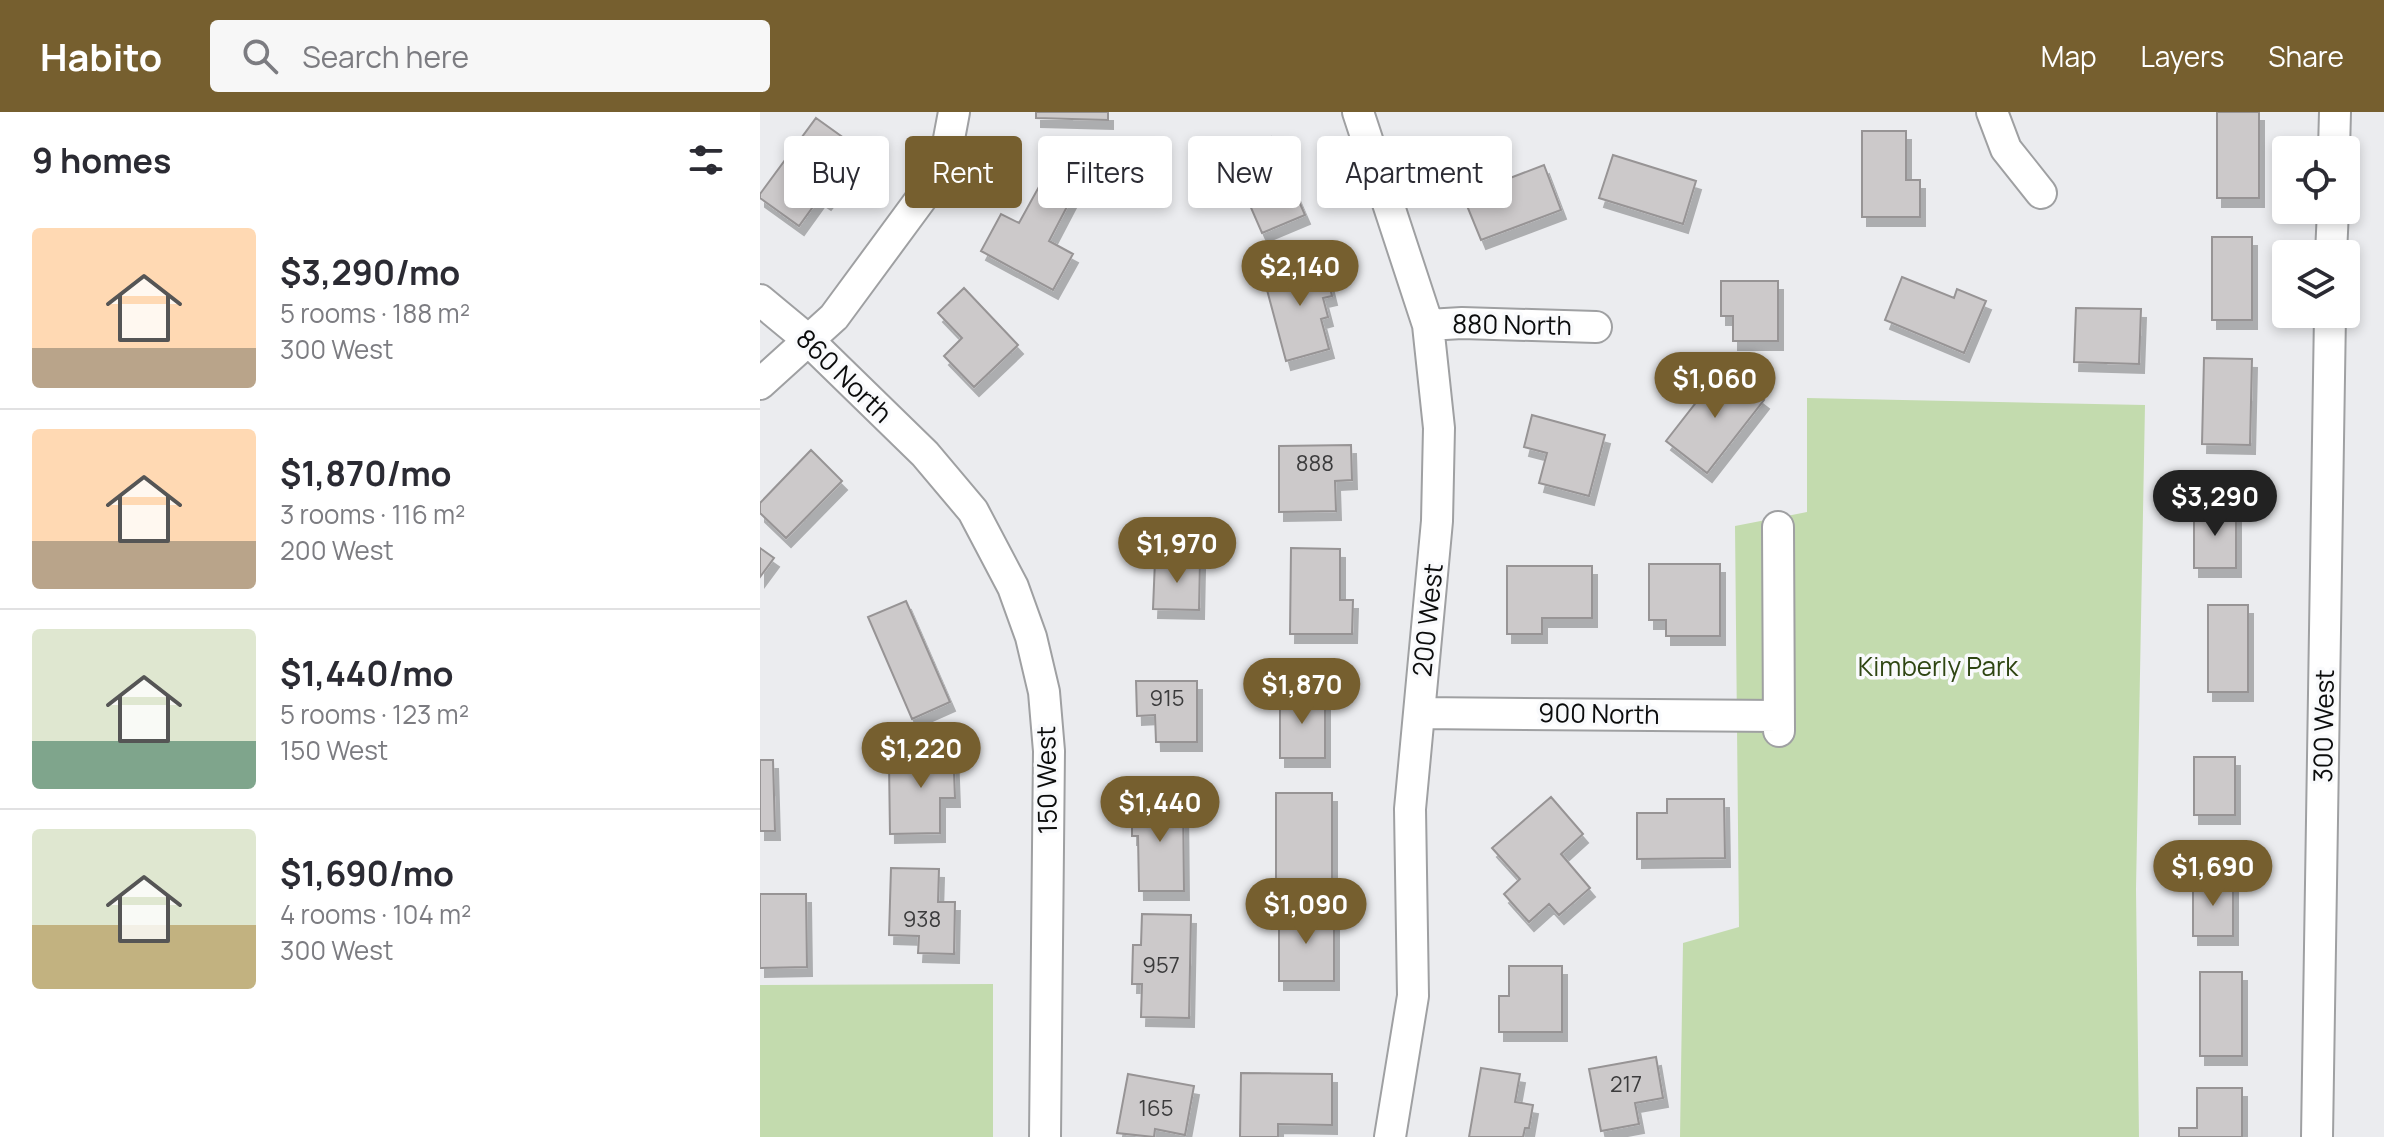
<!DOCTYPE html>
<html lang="en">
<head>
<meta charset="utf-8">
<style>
	:root { --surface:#fff; --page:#f7f7f7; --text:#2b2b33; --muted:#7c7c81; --line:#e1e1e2; --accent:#765f2f }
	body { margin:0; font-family:Manrope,sans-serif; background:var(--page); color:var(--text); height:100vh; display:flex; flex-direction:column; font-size:30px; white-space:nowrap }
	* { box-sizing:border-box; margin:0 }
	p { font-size:26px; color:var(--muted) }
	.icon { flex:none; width:44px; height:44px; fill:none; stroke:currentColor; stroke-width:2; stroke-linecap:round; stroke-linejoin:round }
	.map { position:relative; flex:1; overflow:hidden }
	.panel { display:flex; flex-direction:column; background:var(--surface); width:760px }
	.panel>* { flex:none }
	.top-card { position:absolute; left:24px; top:24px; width:760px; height:72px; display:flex; gap:16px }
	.fabs { position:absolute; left:1512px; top:24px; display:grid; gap:16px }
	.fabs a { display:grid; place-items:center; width:88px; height:88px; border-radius:8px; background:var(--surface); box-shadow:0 4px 12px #0003; font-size:40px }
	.price { position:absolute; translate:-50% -68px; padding:0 18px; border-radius:28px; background:var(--accent); color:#fff; font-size:26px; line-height:52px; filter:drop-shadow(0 2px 4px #0008) }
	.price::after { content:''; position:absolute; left:50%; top:48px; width:24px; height:18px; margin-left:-12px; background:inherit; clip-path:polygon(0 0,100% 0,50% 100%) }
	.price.current { background:#222; color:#fff }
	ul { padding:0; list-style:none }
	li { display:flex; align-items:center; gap:24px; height:200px; padding:0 32px }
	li+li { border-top:2px solid var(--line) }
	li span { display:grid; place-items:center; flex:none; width:224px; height:160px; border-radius:8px; color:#555 }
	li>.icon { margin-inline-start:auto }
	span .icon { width:96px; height:96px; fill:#fffc; stroke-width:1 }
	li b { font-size:34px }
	h2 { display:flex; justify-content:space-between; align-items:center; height:96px; padding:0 32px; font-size:34px }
	.pill { padding:0 28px; border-radius:8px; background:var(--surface); box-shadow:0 4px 12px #0003; font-size:28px; line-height:72px }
	.pill.current { background:var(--accent); color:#fff }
	header { display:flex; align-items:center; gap:48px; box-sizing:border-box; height:112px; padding:0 40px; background:var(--accent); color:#fff }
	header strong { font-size:38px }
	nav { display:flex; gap:44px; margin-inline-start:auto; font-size:28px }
	.search { width:560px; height:72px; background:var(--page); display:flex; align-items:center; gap:20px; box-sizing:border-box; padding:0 28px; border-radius:8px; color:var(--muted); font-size:30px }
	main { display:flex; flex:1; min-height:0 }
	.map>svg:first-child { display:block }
	.green { fill:#c3dbae }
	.building { fill:#ccc9ca; stroke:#979495; stroke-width:2; filter:url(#shadow) }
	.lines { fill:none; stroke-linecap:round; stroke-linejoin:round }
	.minor-casing { stroke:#9fa0a2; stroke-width:34 }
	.minor { stroke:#fff; stroke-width:30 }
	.labels { text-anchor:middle; stroke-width:7; stroke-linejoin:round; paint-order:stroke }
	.number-label { font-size:22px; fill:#3b3b3c }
	.street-label { font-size:26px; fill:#0b0c0c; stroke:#f9fafc }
	.park-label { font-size:26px; fill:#2f4613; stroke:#f9fafc }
</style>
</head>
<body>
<header>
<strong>Habito</strong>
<div class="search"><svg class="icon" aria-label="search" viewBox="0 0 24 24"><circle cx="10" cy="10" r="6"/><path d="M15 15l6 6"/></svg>Search here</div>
<nav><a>Map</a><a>Layers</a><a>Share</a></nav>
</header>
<main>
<section class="panel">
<h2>9 homes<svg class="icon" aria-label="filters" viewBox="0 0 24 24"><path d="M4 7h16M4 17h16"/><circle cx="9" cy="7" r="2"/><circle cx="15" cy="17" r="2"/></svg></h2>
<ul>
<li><span style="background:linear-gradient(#ffd9b3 75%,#b9a48a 0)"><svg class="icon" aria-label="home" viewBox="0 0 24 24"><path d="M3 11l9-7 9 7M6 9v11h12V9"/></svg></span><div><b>$3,290/mo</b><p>5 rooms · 188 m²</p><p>300 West</p></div></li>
<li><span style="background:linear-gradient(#ffd9b3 70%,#b9a48a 0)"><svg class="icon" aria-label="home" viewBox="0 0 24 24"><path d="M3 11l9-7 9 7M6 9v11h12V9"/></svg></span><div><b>$1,870/mo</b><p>3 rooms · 116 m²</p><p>200 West</p></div></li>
<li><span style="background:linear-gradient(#dfe7d0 70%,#7fa58c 0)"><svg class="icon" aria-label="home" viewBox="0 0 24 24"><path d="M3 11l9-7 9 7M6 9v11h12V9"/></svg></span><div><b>$1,440/mo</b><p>5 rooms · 123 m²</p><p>150 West</p></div></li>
<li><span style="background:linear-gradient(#dfe7d0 60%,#c2b280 0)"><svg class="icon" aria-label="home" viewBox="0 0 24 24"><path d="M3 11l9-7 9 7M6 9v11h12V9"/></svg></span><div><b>$1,690/mo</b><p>4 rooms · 104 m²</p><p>300 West</p></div></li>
</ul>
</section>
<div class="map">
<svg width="1624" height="1025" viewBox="0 0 1624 1025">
	<defs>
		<filter id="shadow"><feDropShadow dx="5" dy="9" stdDeviation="0" flood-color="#0004"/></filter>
	</defs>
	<rect width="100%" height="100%" fill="#ebecef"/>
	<!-- green -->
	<path class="green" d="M 1047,286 L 1385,293 L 1376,777 L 1379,1025 L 920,1025 L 923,831 L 979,815 L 975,414 L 1047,400 Z
		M 233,872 L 233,1025 L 0,1025 L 0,873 Z"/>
	<!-- building -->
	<path class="building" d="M 276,0 L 348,0 L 348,8 L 276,6 Z
		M 1457,0 L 1499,0 L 1499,86 L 1457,86 Z
		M 56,6 L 95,34 L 77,58 L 85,64 L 66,89 L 60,85 L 39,114 L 0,86 L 0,82 Z
		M 1102,19 L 1146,19 L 1146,68 L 1160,68 L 1160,105 L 1102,105 Z
		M 511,25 L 545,103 L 502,121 L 468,43 Z
		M 853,43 L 936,69 L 923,112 L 839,86 Z
		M 784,53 L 801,98 L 721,128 L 703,84 Z
		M 281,71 L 311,87 L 289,129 L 313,142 L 293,178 L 221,139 L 241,102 L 259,111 Z
		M 1452,125 L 1492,125 L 1492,208 L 1452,208 Z
		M 563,147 L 572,184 L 563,186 L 568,205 L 561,207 L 569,237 L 526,249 L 503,163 Z
		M 1142,165 L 1194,186 L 1197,177 L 1226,189 L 1204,241 L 1125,208 Z
		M 961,169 L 1018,169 L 1018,229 L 973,229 L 973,204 L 961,204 Z
		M 204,176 L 258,233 L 214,275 L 184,244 L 202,226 L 178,201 Z
		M 1316,196 L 1381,197 L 1379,252 L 1314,250 Z
		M 1444,246 L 1492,247 L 1490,333 L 1442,332 Z
		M 963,256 L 1004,288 L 947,361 L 906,329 Z
		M 772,303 L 845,323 L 829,384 L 779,371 L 787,341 L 764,335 Z
		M 591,333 L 592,368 L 575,369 L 576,399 L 519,400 L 519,334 Z
		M 51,338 L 82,369 L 26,426 L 0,401 L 0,391 Z
		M 1434,396 L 1476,396 L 1476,456 L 1434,456 Z
		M 0,436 L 14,446 L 0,465 Z
		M 531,436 L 580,437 L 580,488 L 593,488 L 592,522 L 530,522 Z
		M 395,448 L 440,449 L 439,498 L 393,497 Z
		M 889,452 L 960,452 L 960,524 L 906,524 L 906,508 L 889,508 Z
		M 747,454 L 832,454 L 832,506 L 782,506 L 782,522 L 747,522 Z
		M 146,489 L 190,590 L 152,607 L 108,505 Z
		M 1448,493 L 1488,493 L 1488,580 L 1448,580 Z
		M 376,569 L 437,569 L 437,630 L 396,630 L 395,603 L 377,604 Z
		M 520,582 L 565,582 L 565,646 L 520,646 Z
		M 158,633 L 193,633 L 195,686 L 180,686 L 180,721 L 130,722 L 129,651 L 159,650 Z
		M 1434,645 L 1475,645 L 1475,703 L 1434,703 Z
		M 0,648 L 13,648 L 15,719 L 0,719 Z
		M 516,681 L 572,681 L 572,774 L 516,774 Z
		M 791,685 L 823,722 L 801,742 L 830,776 L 799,803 L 789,792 L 769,810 L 744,782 L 760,767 L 732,736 Z
		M 423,687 L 424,779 L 379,779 L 378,724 L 372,724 L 372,688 Z
		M 907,687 L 964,687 L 965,746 L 877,747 L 877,701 L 907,701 Z
		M 131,756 L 179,757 L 178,790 L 195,790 L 194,842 L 158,841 L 159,824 L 129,823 Z
		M 1433,767 L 1473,767 L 1473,824 L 1433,824 Z
		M 0,782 L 46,782 L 47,855 L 0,856 Z
		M 519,799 L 574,799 L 574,869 L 519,869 Z
		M 382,802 L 431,803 L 429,906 L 381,905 L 382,872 L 372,872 L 373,833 L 381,833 Z
		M 749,854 L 802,854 L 802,920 L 739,920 L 739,884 L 749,884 Z
		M 1440,860 L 1482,860 L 1482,944 L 1440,944 Z
		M 896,945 L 903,986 L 875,991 L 879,1012 L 841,1019 L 829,957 Z
		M 721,956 L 760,962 L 755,990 L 773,993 L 769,1016 L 765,1016 L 763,1025 L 709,1025 Z
		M 481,961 L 572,962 L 572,1013 L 518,1012 L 518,1025 L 480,1025 Z
		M 368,962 L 434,974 L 425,1023 L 395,1017 L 394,1025 L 357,1021 Z
		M 1437,976 L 1482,976 L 1482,1025 L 1419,1025 L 1419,1016 L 1437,1016 Z"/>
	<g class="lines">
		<!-- minor casing -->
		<g class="minor-casing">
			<path id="minor" d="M 598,0 L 668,213 L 679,316 L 677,409 L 650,697 L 653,884 L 630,1025
				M 1232,0 L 1246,37 L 1281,81
				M 1574,38 L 1575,0
				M 1571,142 L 1573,98
				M 0,188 L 47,227 L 165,342 L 213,399 L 253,475 L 271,525 L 284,580 L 289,639 L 285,1025
				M 668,213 L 702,211 L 836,215
				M 0,272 L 74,205 L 169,76 L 185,48 L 194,0
				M 1018,415 L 1019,619
				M 659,601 L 1018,604
				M 1557,1025 L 1570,202"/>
		</g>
		<!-- minor -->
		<use href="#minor" class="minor"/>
	</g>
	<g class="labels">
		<!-- number labels -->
		<g class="number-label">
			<text x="555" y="359">888</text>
			<text x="407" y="594">915</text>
			<text x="162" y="815">938</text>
			<text x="401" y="861">957</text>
			<text x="866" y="980">217</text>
			<text x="396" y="1004">165</text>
		</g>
		<!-- street labels -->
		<g class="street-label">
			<text transform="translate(752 213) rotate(1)" y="9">880 North</text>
			<text transform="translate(84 264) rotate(44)" y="9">860 North</text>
			<text transform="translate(668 508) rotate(-84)" y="9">200 West</text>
			<text transform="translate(839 602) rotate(1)" y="9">900 North</text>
			<text transform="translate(1564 614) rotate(-89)" y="9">300 West</text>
			<text transform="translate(287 668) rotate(-91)" y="9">150 West</text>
		</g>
		<!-- park labels -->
		<g class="park-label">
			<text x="1178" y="564">Kimberly Park</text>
		</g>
	</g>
</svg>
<div class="fabs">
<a><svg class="icon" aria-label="locate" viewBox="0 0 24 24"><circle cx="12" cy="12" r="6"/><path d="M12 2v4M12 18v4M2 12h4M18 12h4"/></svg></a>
<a><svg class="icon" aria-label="layers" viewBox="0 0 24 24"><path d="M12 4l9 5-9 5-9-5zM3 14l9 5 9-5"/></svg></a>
</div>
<b class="price" style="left:540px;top:196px">$2,140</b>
<b class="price" style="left:955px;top:308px">$1,060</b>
<b class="price current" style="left:1455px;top:426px">$3,290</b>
<b class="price" style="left:417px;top:473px">$1,970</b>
<b class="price" style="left:542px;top:614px">$1,870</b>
<b class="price" style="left:161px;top:678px">$1,220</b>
<b class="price" style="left:400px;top:732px">$1,440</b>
<b class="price" style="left:1453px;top:796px">$1,690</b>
<b class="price" style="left:546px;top:834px">$1,090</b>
<div class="top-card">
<a class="pill">Buy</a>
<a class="pill current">Rent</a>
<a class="pill">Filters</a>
<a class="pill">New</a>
<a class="pill">Apartment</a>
</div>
</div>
</main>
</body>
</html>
